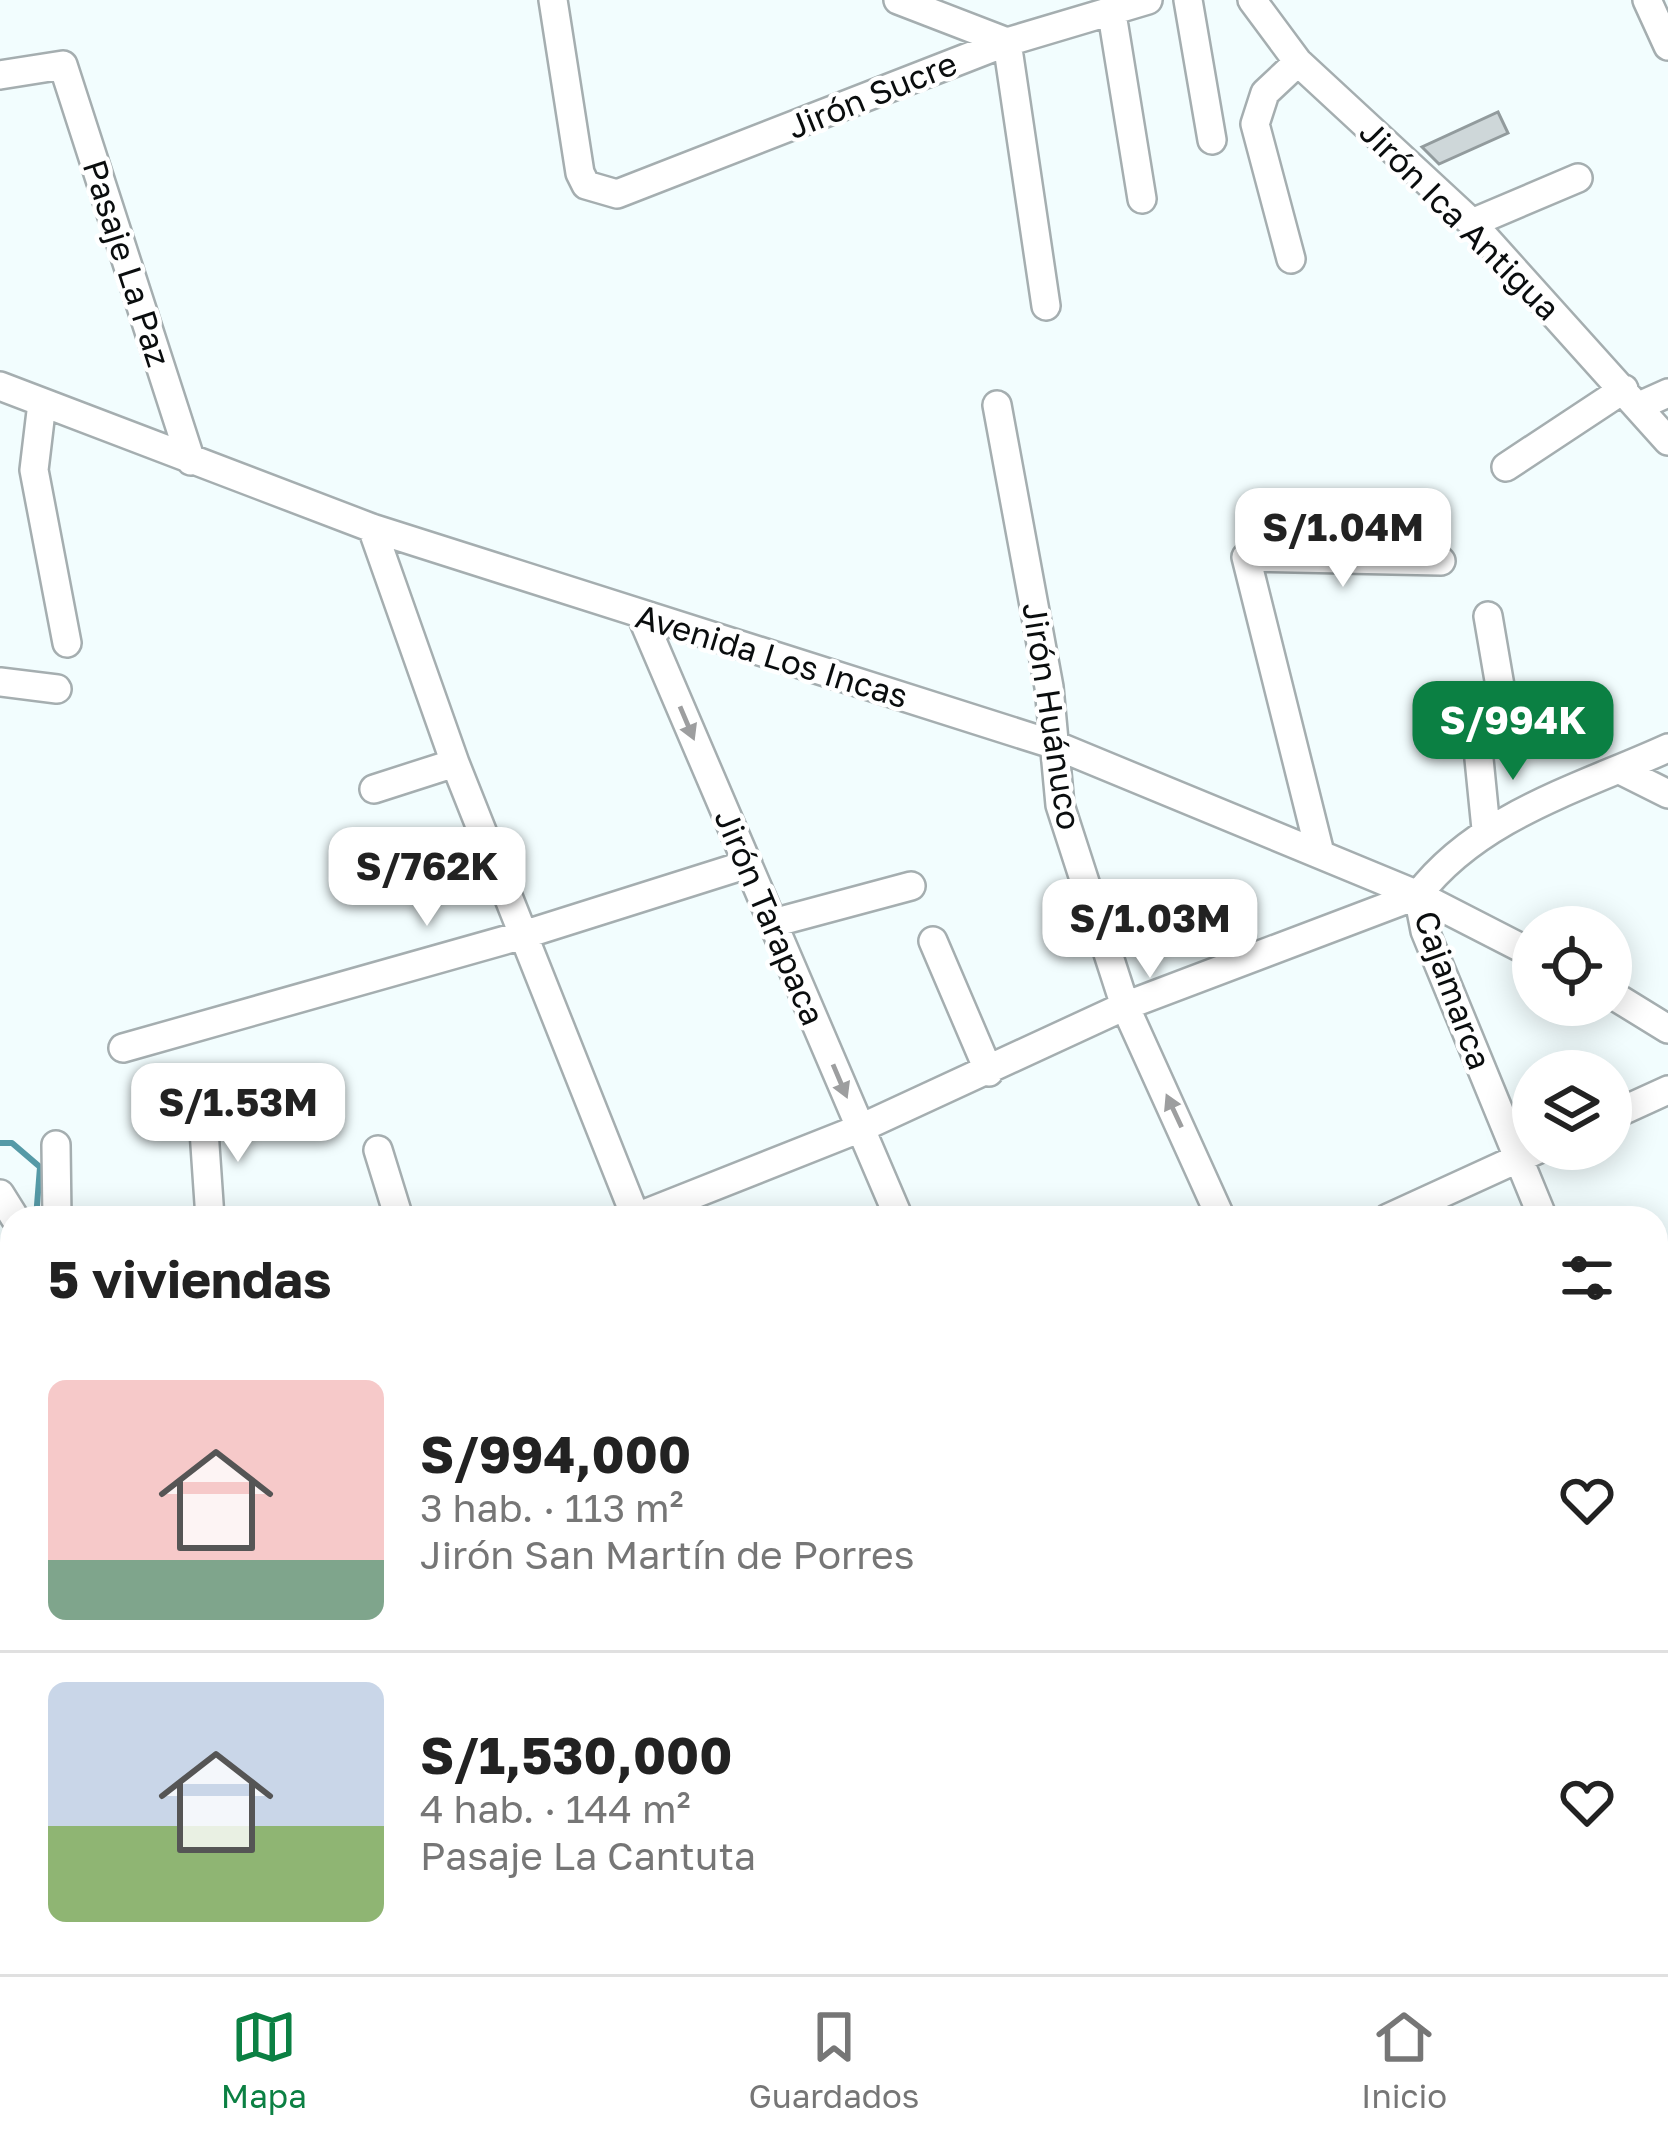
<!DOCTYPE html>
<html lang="es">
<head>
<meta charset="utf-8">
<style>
	:root { --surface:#fff; --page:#f6f6f6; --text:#222; --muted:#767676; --line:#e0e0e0; --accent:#0b8043 }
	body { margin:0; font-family:"Golos Text",sans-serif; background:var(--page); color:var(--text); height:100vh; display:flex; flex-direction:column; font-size:45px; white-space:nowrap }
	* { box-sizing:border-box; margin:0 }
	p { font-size:39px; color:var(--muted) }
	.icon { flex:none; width:66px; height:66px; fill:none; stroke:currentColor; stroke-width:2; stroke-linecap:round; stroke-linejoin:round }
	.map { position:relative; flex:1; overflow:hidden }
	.side { position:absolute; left:0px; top:1206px; width:1668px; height:768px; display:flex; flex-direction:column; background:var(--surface); border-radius:36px 36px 0 0; box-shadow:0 6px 30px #0003 }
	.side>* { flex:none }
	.buttons { position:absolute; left:1512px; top:906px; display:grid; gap:24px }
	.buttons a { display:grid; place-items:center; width:120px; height:120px; border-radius:50%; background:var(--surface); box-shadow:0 6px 30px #0003; font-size:60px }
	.price { position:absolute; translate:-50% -102px; padding:0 27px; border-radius:24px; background:#fff; color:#222; font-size:39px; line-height:78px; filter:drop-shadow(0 3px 6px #0008) }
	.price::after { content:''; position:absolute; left:50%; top:72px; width:36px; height:27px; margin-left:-18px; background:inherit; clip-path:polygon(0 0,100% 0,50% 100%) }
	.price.selected { background:var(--accent); color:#fff }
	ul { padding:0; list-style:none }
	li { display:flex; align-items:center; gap:36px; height:300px; padding:0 48px }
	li+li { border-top:3px solid var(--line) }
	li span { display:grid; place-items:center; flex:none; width:336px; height:240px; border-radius:18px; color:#555 }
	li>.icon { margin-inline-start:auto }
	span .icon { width:144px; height:144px; fill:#fffc; stroke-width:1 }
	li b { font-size:51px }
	h2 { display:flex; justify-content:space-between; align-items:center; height:144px; padding:0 48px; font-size:51px }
	.dock { display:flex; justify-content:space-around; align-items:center; height:168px; border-top:3px solid var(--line); background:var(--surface); font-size:33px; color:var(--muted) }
	.dock a { display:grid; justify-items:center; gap:6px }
	.dock .selected { color:var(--accent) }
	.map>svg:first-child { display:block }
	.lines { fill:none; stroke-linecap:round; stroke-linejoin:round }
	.stream { stroke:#559aa7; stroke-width:6 }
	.building { fill:#ced7d9; stroke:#929b9d; stroke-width:3 }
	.minor-casing { stroke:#a5aeb0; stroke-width:32 }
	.highway-casing { stroke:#a5aeb0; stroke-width:44 }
	.minor { stroke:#fff; stroke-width:27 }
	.highway { stroke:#fff; stroke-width:39 }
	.oneway { fill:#9d9e9f }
	.labels { text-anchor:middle; stroke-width:9; stroke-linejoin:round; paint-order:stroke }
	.street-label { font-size:33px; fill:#0a0d0e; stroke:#fff }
</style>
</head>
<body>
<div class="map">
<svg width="1668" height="1974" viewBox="0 0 1668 1974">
	<rect width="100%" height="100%" fill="#f2fdfe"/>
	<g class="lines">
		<!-- stream -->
		<path class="stream" d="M 0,1143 L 12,1143 L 40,1167 L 36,1218
			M 130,1962 L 131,1974"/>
	</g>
	<!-- building -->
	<path class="building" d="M 1498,112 L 1508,133 L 1439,164 L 1422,147 Z"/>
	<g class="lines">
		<!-- minor casing -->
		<g class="minor-casing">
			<path id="minor" d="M 553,0 L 580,173 L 586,185 L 617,194 L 1007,42 L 1148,0
				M 898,0 L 1007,42 L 1046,306
				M 1188,0 L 1212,140
				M 1252,0 L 1298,62 L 1472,223 L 1668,441
				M 1647,0 L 1668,46
				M 1112,14 L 1142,199
				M 0,75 L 63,65 L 191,461
				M 1472,223 L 1578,178
				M 1291,259 L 1255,124 L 1265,93 L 1298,62
				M 0,386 L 372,528 L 1055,745 L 1418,895 L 1533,954
				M 42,403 L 34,470 L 67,643
				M 997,405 L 1049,687 L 1060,805 L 1125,1006 L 1221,1218
				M 1639,406 L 1668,393
				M 1506,467 L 1624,389
				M 372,528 L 455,763 L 636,1218
				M 641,615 L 899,1218
				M 0,682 L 57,689
				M 1620,770 L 1668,794
				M 374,789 L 455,763
				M 1486,829 L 1474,709 L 1501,692 L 1488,616
				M 1320,853 L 1246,557 L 1441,561
				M 1418,895 L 1425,931 L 1543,1218
				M 773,923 L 911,886
				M 933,941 L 989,1072
				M 1611,994 L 1668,1029
				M 123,1048 L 523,935 L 748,864
				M 203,1116 L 210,1218
				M 1611,1116 L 1668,1090
				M 56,1145 L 57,1218
				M 378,1150 L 399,1218
				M 0,1194 L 15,1218
				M 634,1218 L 861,1128 L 1125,1006 L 1418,895 C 1478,816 1580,788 1668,748
				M 1388,1218 L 1539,1149
				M 12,1253 L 2,1315 L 12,1356
				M 1656,1414 L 1668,1408
				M 1656,1484 L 1668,1514
				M 0,1958 L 41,1974
				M 930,1962 L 935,1974
				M 1544,1962 L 1550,1974
				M 82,1974 L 84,1962"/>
		</g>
		<!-- highway casing -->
		<g class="highway-casing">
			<path id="highway" d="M 1656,1765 L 1668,1759
				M 1159,1974 L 1184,1962
				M 1215,1974 L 1240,1962"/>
		</g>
		<!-- minor -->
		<use href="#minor" class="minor"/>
		<!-- highway -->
		<use href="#highway" class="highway"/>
	</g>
	<!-- one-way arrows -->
	<defs><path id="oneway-solid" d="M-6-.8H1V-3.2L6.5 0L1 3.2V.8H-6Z" transform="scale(3)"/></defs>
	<g class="oneway">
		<use href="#oneway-solid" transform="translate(687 723) rotate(67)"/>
		<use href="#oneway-solid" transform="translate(840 1081) rotate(67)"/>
		<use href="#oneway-solid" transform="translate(1174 1111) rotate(-115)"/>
	</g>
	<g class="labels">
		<!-- street labels -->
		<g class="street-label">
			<text transform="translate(872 95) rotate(-22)" y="12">Jirón Sucre</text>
			<text transform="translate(1460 220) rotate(45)" y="12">Jirón Ica Antigua</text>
			<text transform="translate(127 263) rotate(72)" y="12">Pasaje La Paz</text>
			<text transform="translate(772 656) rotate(17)" y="12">Avenida Los Incas</text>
			<text transform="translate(1052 716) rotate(81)" y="12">Jirón Huánuco</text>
			<text transform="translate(770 917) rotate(67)" y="12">Jirón Tarapaca</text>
			<text transform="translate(1453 990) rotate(70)" y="12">Cajamarca</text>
		</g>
	</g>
</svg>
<div class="buttons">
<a><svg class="icon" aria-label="locate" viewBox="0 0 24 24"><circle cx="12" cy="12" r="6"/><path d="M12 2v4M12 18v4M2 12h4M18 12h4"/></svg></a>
<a><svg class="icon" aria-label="layers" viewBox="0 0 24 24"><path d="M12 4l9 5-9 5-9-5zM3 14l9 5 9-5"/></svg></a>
</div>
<b class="price" style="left:1343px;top:590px">S/1.04M</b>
<b class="price selected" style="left:1513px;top:783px">S/994K</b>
<b class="price" style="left:427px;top:929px">S/762K</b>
<b class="price" style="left:1150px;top:981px">S/1.03M</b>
<b class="price" style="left:238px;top:1165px">S/1.53M</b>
<section class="side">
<h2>5 viviendas<svg class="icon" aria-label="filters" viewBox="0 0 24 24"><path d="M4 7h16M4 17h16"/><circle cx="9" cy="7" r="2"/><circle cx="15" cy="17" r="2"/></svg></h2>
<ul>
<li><span style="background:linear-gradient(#f6c9c9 75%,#7fa58c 0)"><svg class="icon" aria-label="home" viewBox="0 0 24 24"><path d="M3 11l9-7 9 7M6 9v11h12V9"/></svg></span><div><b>S/994,000</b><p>3 hab. · 113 m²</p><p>Jirón San Martín de Porres</p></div><svg class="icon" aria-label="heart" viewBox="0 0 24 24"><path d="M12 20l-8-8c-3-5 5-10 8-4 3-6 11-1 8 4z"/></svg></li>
<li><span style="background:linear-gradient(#c9d6e8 60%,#8fb573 0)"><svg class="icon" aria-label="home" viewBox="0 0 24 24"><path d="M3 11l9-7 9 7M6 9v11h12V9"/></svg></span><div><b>S/1,530,000</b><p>4 hab. · 144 m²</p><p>Pasaje La Cantuta</p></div><svg class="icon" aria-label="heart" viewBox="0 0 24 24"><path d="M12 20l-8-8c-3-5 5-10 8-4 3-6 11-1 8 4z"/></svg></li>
</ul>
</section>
</div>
<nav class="dock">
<a class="selected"><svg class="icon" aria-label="map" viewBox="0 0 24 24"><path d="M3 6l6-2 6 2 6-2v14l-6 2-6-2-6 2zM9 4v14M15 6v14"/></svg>Mapa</a>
<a><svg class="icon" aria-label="saved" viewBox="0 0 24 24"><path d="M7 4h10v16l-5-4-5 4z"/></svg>Guardados</a>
<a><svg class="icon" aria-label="home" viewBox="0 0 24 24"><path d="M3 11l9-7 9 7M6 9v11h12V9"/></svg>Inicio</a>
</nav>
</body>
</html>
